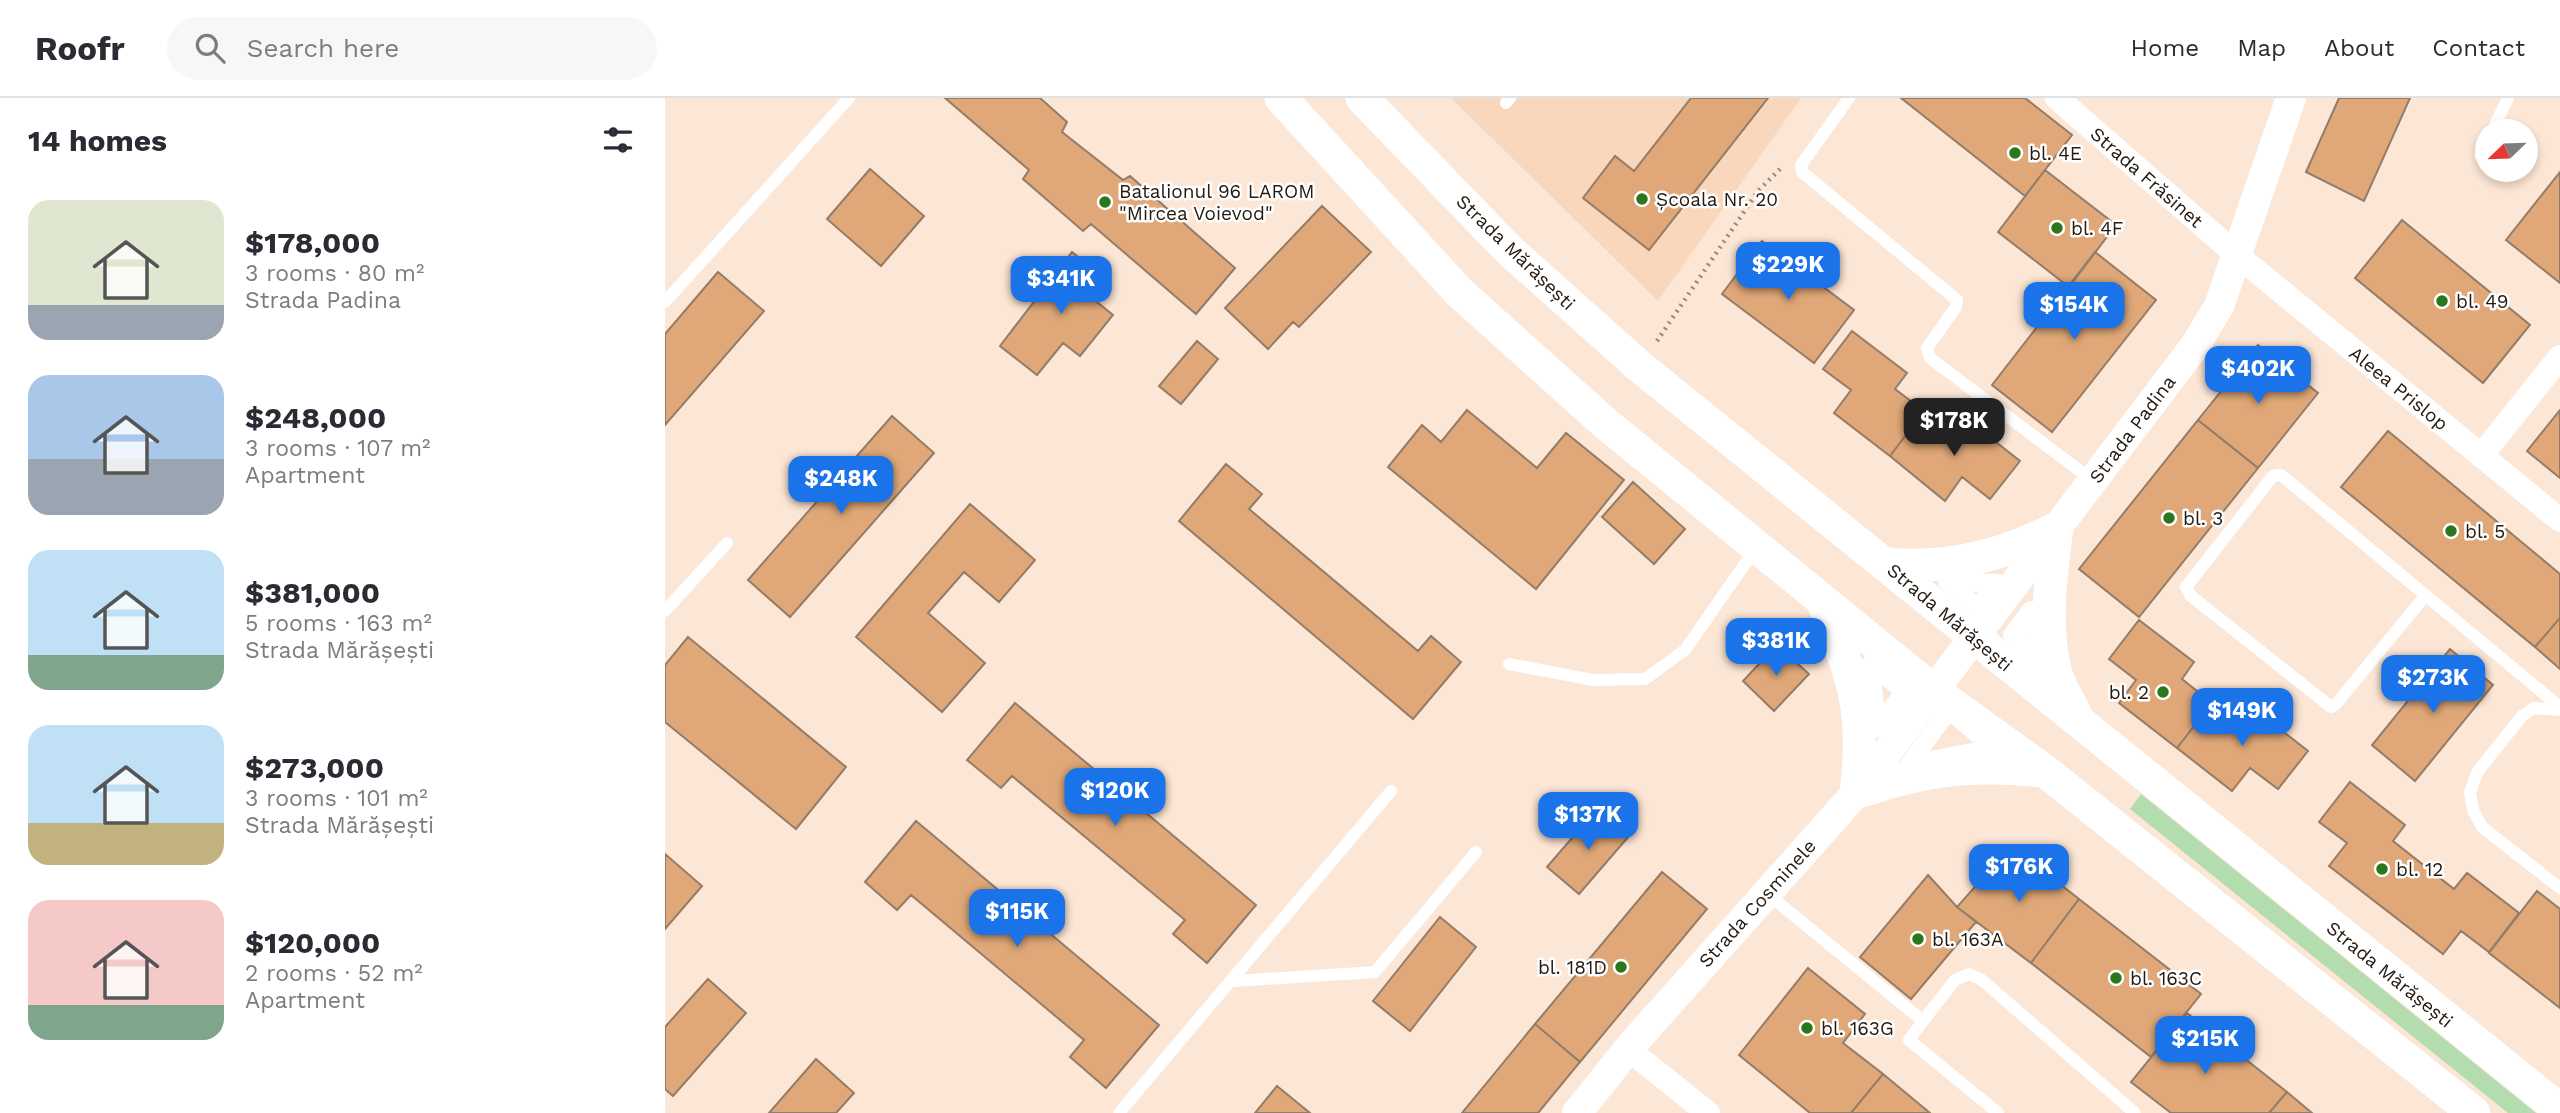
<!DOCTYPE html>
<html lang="en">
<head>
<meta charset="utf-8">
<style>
	:root { --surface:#fff; --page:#f7f7f7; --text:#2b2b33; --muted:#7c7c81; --line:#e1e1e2; --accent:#1a73e8 }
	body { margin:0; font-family:"Work Sans",sans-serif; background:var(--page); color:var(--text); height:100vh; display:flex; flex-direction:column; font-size:26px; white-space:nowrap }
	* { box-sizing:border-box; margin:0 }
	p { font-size:23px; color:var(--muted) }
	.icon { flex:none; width:38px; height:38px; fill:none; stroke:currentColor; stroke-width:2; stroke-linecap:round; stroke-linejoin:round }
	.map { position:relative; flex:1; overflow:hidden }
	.panel { display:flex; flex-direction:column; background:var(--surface); width:665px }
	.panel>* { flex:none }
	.needle { width:46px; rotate:247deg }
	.buttons { position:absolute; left:1810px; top:21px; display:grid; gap:14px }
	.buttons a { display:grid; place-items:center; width:63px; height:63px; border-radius:50%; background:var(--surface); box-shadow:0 4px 10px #0003; font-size:35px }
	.price { position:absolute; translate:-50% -60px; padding:0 16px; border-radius:14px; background:var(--accent); color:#fff; font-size:23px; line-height:46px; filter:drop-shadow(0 2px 4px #0008) }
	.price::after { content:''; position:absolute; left:50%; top:42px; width:21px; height:16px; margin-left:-10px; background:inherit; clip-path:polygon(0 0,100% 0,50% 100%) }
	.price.selected { background:#222; color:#fff }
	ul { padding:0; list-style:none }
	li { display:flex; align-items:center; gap:21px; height:175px; padding:0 28px }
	li span { display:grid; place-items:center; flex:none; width:196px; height:140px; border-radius:21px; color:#555 }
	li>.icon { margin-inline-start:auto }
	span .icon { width:84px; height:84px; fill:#fffc; stroke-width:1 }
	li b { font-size:30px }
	h2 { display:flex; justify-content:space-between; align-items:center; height:84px; padding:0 28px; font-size:30px }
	header { display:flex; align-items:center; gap:42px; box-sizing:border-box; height:98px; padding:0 35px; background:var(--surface); border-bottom:2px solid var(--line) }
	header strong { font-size:33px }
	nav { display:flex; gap:38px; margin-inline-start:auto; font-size:24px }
	.search { width:490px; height:63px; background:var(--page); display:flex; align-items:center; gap:18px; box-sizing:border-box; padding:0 24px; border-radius:38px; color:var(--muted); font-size:26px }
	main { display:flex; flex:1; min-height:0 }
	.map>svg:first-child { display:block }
	.built { fill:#f8d7bd }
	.green { fill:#b3dcaf }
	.building { fill:#e0a878; stroke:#947c68; stroke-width:2 }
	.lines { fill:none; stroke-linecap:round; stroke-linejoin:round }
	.path { stroke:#9a8a7d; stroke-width:4.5; stroke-dasharray:2 5; stroke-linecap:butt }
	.service { stroke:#fff; stroke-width:12 }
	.pedestrian { stroke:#fff; stroke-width:18 }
	.minor { stroke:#fff; stroke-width:24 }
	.tertiary { stroke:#fff; stroke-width:30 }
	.secondary { stroke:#fff; stroke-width:33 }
	.poi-dot { fill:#2c771c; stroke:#fff; stroke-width:2.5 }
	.labels { text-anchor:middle; stroke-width:5; stroke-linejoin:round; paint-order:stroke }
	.poi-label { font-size:19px; fill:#231a12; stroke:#fff; text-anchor:start }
	.street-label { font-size:19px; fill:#231a12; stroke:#fff }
</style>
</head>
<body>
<header>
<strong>Roofr</strong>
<div class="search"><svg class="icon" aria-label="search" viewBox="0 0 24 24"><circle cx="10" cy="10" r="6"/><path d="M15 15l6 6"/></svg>Search here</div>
<nav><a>Home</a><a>Map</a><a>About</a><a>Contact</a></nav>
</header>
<main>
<section class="panel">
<h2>14 homes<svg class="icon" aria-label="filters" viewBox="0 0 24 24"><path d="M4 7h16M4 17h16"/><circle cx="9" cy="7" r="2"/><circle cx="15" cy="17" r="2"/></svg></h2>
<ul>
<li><span style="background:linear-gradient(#dfe7d0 75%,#9aa5b1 0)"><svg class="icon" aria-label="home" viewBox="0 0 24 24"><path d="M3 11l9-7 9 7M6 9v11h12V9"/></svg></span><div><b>$178,000</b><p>3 rooms · 80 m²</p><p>Strada Padina</p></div></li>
<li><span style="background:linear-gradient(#a9c7e8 60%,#9aa5b1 0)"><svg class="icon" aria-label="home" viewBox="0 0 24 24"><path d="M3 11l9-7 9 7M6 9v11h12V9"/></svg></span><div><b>$248,000</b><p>3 rooms · 107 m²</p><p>Apartment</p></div></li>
<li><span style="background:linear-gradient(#bfe0f5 75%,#7fa58c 0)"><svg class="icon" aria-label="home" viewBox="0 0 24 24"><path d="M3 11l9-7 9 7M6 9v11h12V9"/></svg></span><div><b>$381,000</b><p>5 rooms · 163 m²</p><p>Strada Mărășești</p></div></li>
<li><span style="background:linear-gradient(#bfe0f5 70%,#c2b280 0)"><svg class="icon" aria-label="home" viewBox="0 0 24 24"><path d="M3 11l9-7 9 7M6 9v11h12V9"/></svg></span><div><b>$273,000</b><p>3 rooms · 101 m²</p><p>Strada Mărășești</p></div></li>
<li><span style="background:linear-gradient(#f6c9c9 75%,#7fa58c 0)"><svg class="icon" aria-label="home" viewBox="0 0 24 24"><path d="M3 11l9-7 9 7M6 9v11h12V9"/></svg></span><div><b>$120,000</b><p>2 rooms · 52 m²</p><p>Apartment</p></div></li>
</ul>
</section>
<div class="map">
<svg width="1895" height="1015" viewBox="0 0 1895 1015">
	<rect width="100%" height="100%" fill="#fce6d5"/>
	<!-- built -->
	<path class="built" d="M 786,0 L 1136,0 L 993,203 Z"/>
	<!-- green -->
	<path class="green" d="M 1476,696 L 1871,1015 L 1843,1015 L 1465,711 Z"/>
	<!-- building -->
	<path class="building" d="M 280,0 L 375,0 L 402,24 L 397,34 L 458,82 L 465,78 L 570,170 L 531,216 L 426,126 L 418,133 L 358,81 L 364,72 Z
		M 1026,0 L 1103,0 L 984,152 L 918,100 L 950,58 L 969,73 Z
		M 1236,0 L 1360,0 L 1407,37 L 1360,98 Z
		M 1674,0 L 1745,0 L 1699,103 L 1641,74 Z
		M 205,71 L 259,118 L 216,168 L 162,121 Z
		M 1380,72 L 1451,127 L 1404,189 L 1333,134 Z
		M 1895,74 L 1895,185 L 1841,142 Z
		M 657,108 L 706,154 L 634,229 L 628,224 L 603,251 L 560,210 Z
		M 1737,122 L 1865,227 L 1818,285 L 1690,180 Z
		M 1097,143 L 1189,212 L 1149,265 L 1057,196 Z
		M 407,154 L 446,185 L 432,204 L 448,217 L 415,258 L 398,245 L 372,277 L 335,248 Z
		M 1430,154 L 1491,202 L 1387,334 L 1327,287 Z
		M 53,174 L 99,213 L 0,327 L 0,236 Z
		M 1187,233 L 1242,275 L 1230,291 L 1259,313 L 1225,358 L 1169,315 L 1186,292 L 1158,271 Z
		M 532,243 L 553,261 L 516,306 L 494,288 Z
		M 1593,247 L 1653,295 L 1593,370 L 1533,322 Z
		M 802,312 L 872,370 L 901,335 L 959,382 L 871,491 L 723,369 L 757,327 L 776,344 Z
		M 1895,312 L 1895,380 L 1862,353 Z
		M 1259,313 L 1291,339 L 1304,323 L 1355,363 L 1325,401 L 1297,379 L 1280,403 L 1225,358 Z
		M 227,318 L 269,355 L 125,519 L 83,482 Z
		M 1533,322 L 1593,370 L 1474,519 L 1414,471 Z
		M 1723,333 L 1895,476 L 1895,520 L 1870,549 L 1676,389 Z
		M 561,366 L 597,396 L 584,411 L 753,553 L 766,538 L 796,564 L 748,621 L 514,423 Z
		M 968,384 L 1020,431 L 989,466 L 937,419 Z
		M 305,406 L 370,462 L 334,504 L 299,474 L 263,515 L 320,565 L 277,614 L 191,539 Z
		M 1895,520 L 1895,571 L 1870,549 Z
		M 1474,522 L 1529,564 L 1517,581 L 1547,605 L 1512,650 L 1454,605 L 1471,582 L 1444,561 Z
		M 23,539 L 181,669 L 131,731 L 0,624 L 0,567 Z
		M 1112,547 L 1144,576 L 1109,613 L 1078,583 Z
		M 1785,551 L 1828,587 L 1750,683 L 1707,647 Z
		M 350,605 L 591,807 L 542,865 L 508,836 L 520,822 L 347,678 L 336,690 L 302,662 Z
		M 1547,605 L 1578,628 L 1591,612 L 1643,653 L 1613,691 L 1585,670 L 1567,693 L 1512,650 Z
		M 1685,684 L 1740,727 L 1728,743 L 1789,791 L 1802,775 L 1854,815 L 1824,854 L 1796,833 L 1778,856 L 1664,768 L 1682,745 L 1654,724 Z
		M 932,711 L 964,738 L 914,796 L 882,769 Z
		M 251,723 L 494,927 L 441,990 L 405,959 L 419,942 L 246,797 L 232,812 L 200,784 Z
		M 1346,748 L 1414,801 L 1366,865 L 1292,809 Z
		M 0,756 L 37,788 L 0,831 Z
		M 997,774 L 1042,811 L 915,964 L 870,926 Z
		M 1263,777 L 1292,809 L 1311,824 L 1246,901 L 1195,859 Z
		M 1872,793 L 1895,811 L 1895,910 L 1824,855 Z
		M 1414,801 L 1536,896 L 1486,959 L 1366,865 Z
		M 775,819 L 811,849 L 745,933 L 708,903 Z
		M 1143,870 L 1200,916 L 1178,945 L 1218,976 L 1186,1015 L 1145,1015 L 1074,957 Z
		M 43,881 L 81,915 L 8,998 L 0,991 L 0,929 Z
		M 1522,915 L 1622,994 L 1604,1015 L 1506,1015 L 1466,984 Z
		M 870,926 L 915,964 L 873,1015 L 797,1015 Z
		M 151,961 L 189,995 L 171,1015 L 104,1015 Z
		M 1218,976 L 1265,1015 L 1186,1015 Z
		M 612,988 L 645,1015 L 590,1015 Z
		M 1622,994 L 1647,1015 L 1604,1015 Z"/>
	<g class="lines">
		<!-- path -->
		<path class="path" d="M 992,243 L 1093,93 L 1115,71"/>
		<!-- service -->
		<path class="service" d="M 1184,0 L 1136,67 L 1137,74 L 1292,202 L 1291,209 L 1262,250 L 1265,260 L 1427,382
			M 841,5 L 845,0
			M 1827,33 L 1843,0
			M 1815,58 L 1822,43
			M 0,204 L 184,0
			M 1760,498 L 1671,606 L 1666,609 L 1526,498 L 1521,489 L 1608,378 L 1616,377 L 1895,609
			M 0,513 L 62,445
			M 844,566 L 928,582 L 980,581 L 1020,552 L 1091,450
			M 1895,612 L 1869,610 L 1857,618 L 1813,673 L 1805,694 L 1808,712 L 1817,729 L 1895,790
			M 1100,794 L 1258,923 L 1244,942 L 1333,1015
			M 569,883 L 710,874 L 811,754
			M 1258,923 L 1290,882 L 1304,876 L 1317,882 L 1470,1015
			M 454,1015 L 726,693"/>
		<!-- pedestrian -->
		<path class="pedestrian" d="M 1282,484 L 1333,485 L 1312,509 Z
			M 1366,512 L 1373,560 L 1347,537 Z
			M 1206,565 L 1239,594 L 1212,630 Z
			M 1284,612 L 1329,650 L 1244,666 Z"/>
		<!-- minor -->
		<path class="minor" d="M 1392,0 L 1573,158 L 1895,422
			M 1816,358 L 1895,259
			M 963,951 L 1043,1015"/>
		<!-- tertiary -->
		<path class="tertiary" d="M 912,1015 L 963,951 L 1191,695 L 1529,249 L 1554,208 L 1626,0"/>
		<!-- secondary -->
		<path class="secondary" d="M 616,0 L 794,194 L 940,325 L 1270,594 L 1380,673 L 1809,1015
			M 697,0 L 844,152 L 974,268 L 1895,1012
			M 1392,430 C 1386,477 1379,525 1390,572 C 1394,588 1404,603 1411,617
			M 1222,466 C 1283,472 1338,457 1392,430
			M 1158,505 C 1189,582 1201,611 1191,695 C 1257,672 1307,665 1377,673"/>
	</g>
	<!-- markers -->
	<g class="poi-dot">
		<circle cx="1350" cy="55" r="7"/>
		<circle cx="977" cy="101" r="7"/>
		<circle cx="440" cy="104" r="7"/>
		<circle cx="1392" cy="130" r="7"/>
		<circle cx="1777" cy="203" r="7"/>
		<circle cx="1504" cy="420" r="7"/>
		<circle cx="1786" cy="433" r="7"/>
		<circle cx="1498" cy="594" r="7"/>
		<circle cx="1717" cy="771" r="7"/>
		<circle cx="1253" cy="841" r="7"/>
		<circle cx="956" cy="869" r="7"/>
		<circle cx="1451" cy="880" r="7"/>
		<circle cx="1142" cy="930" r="7"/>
	</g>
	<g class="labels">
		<!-- poi labels -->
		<g class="poi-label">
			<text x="1364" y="62">bl. 4E</text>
			<text x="454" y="100">Batalionul 96 LAROM<tspan x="454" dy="22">"Mircea Voievod"</tspan></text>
			<text x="991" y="108">Școala Nr. 20</text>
			<text x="1406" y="137">bl. 4F</text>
			<text x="1791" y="210">bl. 49</text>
			<text x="1518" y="427">bl. 3</text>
			<text x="1800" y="440">bl. 5</text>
			<text x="1484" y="601" text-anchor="end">bl. 2</text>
			<text x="1731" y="778">bl. 12</text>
			<text x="1267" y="848">bl. 163A</text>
			<text x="942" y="876" text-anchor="end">bl. 181D</text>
			<text x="1465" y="887">bl. 163C</text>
			<text x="1156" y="937">bl. 163G</text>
		</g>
		<!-- street labels -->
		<g class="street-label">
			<text transform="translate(1482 79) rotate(41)" y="7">Strada Frăsinet</text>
			<text transform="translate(851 154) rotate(44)" y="7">Strada Mărășești</text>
			<text transform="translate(1734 290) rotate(39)" y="7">Aleea Prislop</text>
			<text transform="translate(1467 331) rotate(-53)" y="7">Strada Padina</text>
			<text transform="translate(1285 519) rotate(40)" y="7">Strada Mărășești</text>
			<text transform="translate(1092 805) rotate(-48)" y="7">Strada Cosminele</text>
			<text transform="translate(1725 876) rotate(39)" y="7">Strada Mărășești</text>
		</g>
	</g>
</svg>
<div class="buttons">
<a><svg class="needle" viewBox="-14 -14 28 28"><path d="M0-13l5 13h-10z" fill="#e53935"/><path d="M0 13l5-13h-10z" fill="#7c7c81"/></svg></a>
</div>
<b class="price" style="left:1123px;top:204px">$229K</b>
<b class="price" style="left:396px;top:218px">$341K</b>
<b class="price" style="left:1409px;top:244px">$154K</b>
<b class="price" style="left:1593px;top:308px">$402K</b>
<b class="price selected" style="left:1289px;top:360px">$178K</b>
<b class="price" style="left:176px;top:418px">$248K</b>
<b class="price" style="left:1111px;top:580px">$381K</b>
<b class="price" style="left:1768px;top:617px">$273K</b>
<b class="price" style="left:1577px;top:650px">$149K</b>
<b class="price" style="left:450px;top:730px">$120K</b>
<b class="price" style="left:923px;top:754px">$137K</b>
<b class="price" style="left:1354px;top:806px">$176K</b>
<b class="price" style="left:352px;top:851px">$115K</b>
<b class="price" style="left:1540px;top:978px">$215K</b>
</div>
</main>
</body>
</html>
